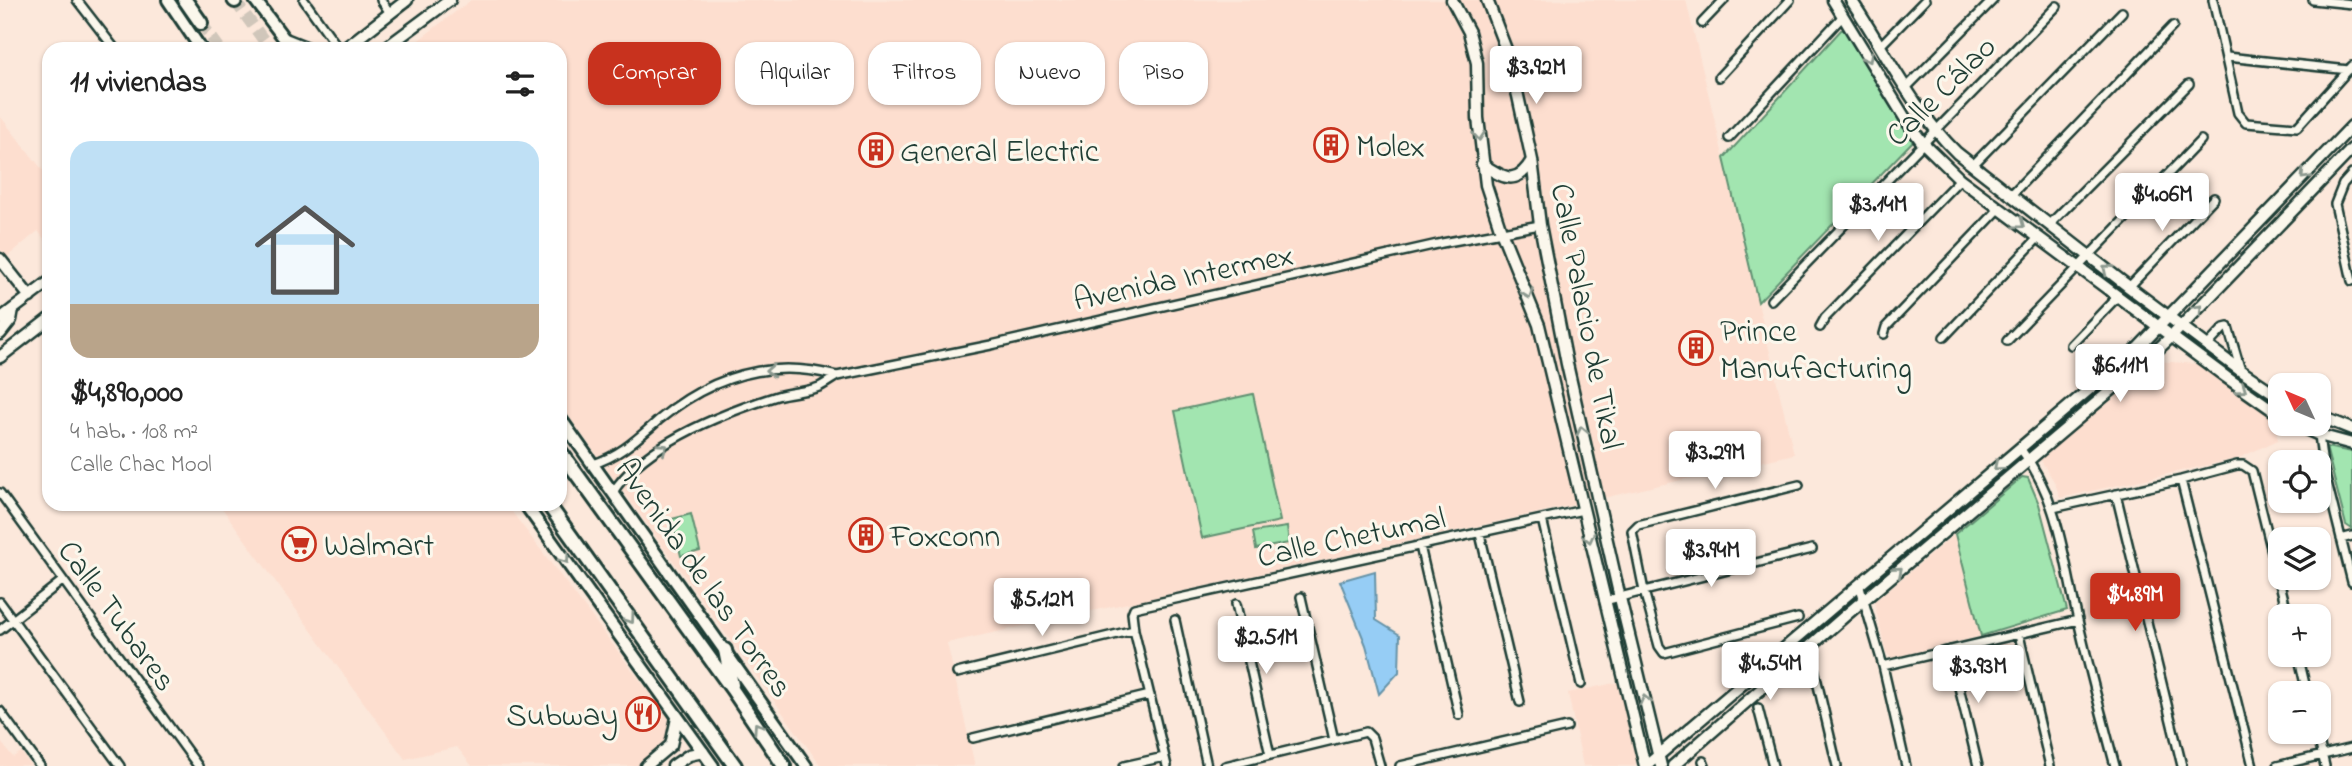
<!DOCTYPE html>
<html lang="es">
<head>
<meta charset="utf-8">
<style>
	:root { --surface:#fff; --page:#f2f2f2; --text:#222; --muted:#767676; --line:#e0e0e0; --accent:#c8321e }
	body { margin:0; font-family:"Indie Flower",sans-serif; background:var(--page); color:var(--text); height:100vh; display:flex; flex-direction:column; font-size:26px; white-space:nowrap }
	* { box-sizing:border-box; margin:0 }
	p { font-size:23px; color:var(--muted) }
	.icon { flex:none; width:38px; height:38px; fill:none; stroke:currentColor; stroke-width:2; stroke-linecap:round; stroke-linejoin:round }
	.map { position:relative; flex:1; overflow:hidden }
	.sheet { position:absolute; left:42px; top:42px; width:525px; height:469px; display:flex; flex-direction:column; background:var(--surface); border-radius:21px; box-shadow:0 2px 5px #0004 }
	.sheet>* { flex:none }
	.top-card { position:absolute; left:588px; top:42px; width:665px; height:63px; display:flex; gap:14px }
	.needle { width:46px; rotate:314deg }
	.buttons { position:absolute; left:2268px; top:373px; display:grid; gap:14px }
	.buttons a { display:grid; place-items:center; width:63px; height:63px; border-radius:14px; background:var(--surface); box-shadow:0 2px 5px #0004; font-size:35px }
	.price { position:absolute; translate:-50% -60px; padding:0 16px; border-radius:7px; background:#fff; color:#222; font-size:23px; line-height:46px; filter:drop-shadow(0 2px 4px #0008) }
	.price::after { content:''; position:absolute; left:50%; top:42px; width:21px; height:16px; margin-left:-10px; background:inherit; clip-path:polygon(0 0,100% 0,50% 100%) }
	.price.active { background:var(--accent); color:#fff }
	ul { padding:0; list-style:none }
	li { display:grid; align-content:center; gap:14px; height:371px; padding:0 28px }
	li+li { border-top:2px solid var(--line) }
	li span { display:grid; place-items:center; height:217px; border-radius:21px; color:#555 }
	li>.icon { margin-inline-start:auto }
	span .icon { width:126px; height:126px; fill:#fffc; stroke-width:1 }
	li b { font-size:30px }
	h2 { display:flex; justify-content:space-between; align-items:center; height:84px; padding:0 28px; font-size:30px }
	.tag { padding:0 24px; border-radius:21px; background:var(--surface); box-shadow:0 2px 5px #0004; font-size:24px; line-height:63px }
	.tag.active { background:var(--accent); color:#fff }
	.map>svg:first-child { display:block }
	.built { fill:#fddecf }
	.green { fill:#a2e5b0; stroke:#609172; stroke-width:2 }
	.water { fill:#96cdf5; stroke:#6693a8; stroke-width:2 }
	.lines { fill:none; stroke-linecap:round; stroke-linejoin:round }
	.highway-tunnel { stroke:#d0c6ba; stroke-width:12; stroke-dasharray:12 6; stroke-linecap:butt }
	.street-casing { stroke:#1f3d34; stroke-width:12 }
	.secondary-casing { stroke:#1f3d34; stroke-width:15 }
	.primary-casing { stroke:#1f3d34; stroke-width:16 }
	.highway-casing { stroke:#1f3d34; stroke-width:18 }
	.street { stroke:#fbf7ec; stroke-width:7 }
	.secondary { stroke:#fbf7ec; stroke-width:10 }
	.primary { stroke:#fbf7ec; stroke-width:10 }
	.highway { stroke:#fbf7ec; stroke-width:12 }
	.oneway { stroke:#8d9a90 }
	.labels { text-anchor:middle; stroke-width:6; stroke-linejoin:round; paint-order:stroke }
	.street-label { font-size:32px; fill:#1f3d34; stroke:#fbf7ec }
	.poi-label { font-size:32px; fill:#1f3d34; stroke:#fbf7ec; text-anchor:start }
</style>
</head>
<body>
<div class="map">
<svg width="2352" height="766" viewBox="0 0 2352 766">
	<rect width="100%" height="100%" fill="#fce8db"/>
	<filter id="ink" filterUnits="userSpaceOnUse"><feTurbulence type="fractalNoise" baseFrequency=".0143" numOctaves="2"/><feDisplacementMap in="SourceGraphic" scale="14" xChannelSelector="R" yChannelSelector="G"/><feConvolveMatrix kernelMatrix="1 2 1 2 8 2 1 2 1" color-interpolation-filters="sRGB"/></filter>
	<g filter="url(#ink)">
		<!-- built -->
		<path class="built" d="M 471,0 L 1686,0 L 1794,454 L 1573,505 L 947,643 L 975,766 L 821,766 L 560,404 L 560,49 L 407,49 Z
			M 0,116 L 49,178 L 49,245 L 38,231 L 7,257 L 0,249 Z
			M 2158,361 L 2197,364 L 2274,419 L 2278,440 L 2239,458 L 2060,498 L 2055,483 L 2040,459 Z
			M 219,504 L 506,504 L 683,737 L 644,766 L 472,766 L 457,747 L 405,759 Z
			M 1955,534 L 1981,636 L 1891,658 L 1886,652 L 1874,602 Z
			M 1619,682 L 1636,762 L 1635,766 L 1583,766 L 1568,693 Z
			M 0,741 L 13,757 L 21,752 L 30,765 L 0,766 Z"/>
		<!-- green -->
		<path class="green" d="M 1841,30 L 1845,30 L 1913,141 L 1758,302 L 1724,158 Z
			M 1253,394 L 1280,521 L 1202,538 L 1175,411 Z
			M 2326,447 L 2352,452 L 2352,529 L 2346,525 Z
			M 2022,477 L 2028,478 L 2039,504 L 2067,610 L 1981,636 L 1955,534 Z
			M 691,514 L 700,551 L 681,556 L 672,519 Z
			M 1287,527 L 1289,543 L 1256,549 L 1253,532 Z"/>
		<!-- water -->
		<path class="water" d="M 1375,571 L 1376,620 L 1400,635 L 1399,672 L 1379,694 L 1366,645 L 1340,581 Z"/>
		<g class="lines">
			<!-- highway-tunnel -->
			<path class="highway-tunnel" d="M 235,1 L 270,49
				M 201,23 L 220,49"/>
			<!-- street casing -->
			<g class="street-casing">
				<path id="street" d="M 77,0 L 115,49
					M 304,0 L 339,49
					M 381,0 L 390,13
					M 2213,0 L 2238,113 L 2246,123 L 2297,127 L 2352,66
					M 2313,0 L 2352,4
					M 1702,23 L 1724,0
					M 1880,46 L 1925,0
					M 2227,57 L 2349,70
					M 1719,77 L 1790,0
					M 1906,88 L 1993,0
					M 1729,138 L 1843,16
					M 1972,166 L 2122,12
					M 2352,174 L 2343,184 L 2335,204 L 2352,281
					M 2010,196 L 2173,26
					M 2050,224 L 2189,84
					M 2129,287 L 2214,198
					M 1771,300 L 2057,6
					M 1820,327 L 1825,318 L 1960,179
					M 1884,334 L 1886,327 L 1999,209
					M 1944,337 L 2038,238
					M 2007,341 L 2201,140
					M 2071,345 L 2118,296
					M 2207,346 L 2224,328 L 2228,327 L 2241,371
					M 2323,418 L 2319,435 L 2323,466 L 2352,582
					M 2020,448 C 2060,500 2063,558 2078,620 C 2089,669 2102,717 2115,766
					M 593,464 C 620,456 639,437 660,419 C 712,376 771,358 837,376
					M 2181,480 L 2253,766
					M 613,492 C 644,444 723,413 777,396 C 790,392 806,392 819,387 C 825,384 832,379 837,376 L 991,345 L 1442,243 L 1540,225
					M 0,493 L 198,766
					M 2116,494 L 2182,766
					M 2053,508 L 2181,480 L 2237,465 L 2243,465 L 2252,471 L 2288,616
					M 1542,519 L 1581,684
					M 1480,534 L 1520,702
					M 2341,539 L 2352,536
					M 1420,546 L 1459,715
					M 1859,584 L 1883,666 L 1906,766
					M 1301,597 L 1334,740
					M 1604,601 L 1812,549
					M 0,602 L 120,766
					M 1236,604 L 1270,755
					M 1798,618 L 1664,653 L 1659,646 L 1644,591 L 1632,531 L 1638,525 L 1799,485
					M 1175,620 L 1207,766
					M 0,630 L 62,581
					M 2019,635 L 2050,766
					M 1950,650 L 1978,766
					M 2298,654 L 2307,693
					M 1812,660 L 1837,766
					M 1883,666 L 2078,620
					M 957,673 L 1134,630
					M 1758,708 L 1773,766
					M 0,711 L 40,766
					M 2317,732 L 2325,766
					M 973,738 L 1150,695
					M 1703,761 L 1705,766
					M 1124,766 L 1164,757
					M 1167,766 L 1134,630 L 1132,613 L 1134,608 L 1583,510
					M 1225,766 L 1366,732 L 1372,738 L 1380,766
					M 1400,766 L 1567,727
					M 2277,766 L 2352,748"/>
			</g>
			<!-- secondary casing -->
			<g class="secondary-casing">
				<path id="secondary" d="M 1452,0 L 1469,32 L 1477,63 L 1478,118 L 1486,185 L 1501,231 L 1539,325 L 1645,766
					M 1487,0 L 1507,52 L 1518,96 L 1532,160 L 1540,225 L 1567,364 L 1620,598 L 1661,766
					M 1833,0 L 1908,123 L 1922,142 L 1960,179 L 2226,377 L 2280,415
					M 1851,0 C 1886,52 1912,109 1957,153 L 2129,287 L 2241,371 L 2280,397
					M 285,39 L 310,49
					M 344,49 L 407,0
					M 384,49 L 450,0
					M 1482,164 C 1503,178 1517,187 1532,160
					M 0,259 L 30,297
					M 0,319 L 49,282
					M 0,334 L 11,320 L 13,309
					M 0,357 L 49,319
					M 2319,416 L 2352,429
					M 2294,424 L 2319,435 L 2352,444
					M 646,766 L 671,745 L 677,718
					M 673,766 L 689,755 L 703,752
					M 1646,766 L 2139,347 L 2352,126
					M 1673,766 L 1846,615 L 2141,365 L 2172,336 L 2352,149"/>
			</g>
			<!-- primary casing -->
			<g class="primary-casing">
				<path id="primary" d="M 168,0 L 201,49
					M 255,0 L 292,49
					M 560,418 L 806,766
					M 525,504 L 713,766"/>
			</g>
			<!-- highway casing -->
			<g class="highway-casing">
				<path id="highway" d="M 185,0 L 201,23
					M 234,0 L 235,1
					M 560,451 L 732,689 L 784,766
					M 548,504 L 735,766
					M 725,650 L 732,685"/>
			</g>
			<!-- street -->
			<use href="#street" class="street"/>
			<!-- secondary -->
			<use href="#secondary" class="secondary"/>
			<!-- primary -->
			<use href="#primary" class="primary"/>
			<!-- highway -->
			<use href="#highway" class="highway"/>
		</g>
		<!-- one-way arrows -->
		<defs><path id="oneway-chevron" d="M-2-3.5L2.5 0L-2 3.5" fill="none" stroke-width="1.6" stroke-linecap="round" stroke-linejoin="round" transform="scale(1.75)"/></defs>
		<g class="oneway">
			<use href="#oneway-chevron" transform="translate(1868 58) rotate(61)"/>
			<use href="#oneway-chevron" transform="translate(1479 136) rotate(85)"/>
			<use href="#oneway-chevron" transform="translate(2305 175) rotate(134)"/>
			<use href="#oneway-chevron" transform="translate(2020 224) rotate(37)"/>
			<use href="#oneway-chevron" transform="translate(2107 269) rotate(-141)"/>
			<use href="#oneway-chevron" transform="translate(1528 294) rotate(69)"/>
			<use href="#oneway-chevron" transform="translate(2198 309) rotate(-46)"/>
			<use href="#oneway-chevron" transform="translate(770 371) rotate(176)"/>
			<use href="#oneway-chevron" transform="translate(2242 389) rotate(35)"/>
			<use href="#oneway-chevron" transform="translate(1582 431) rotate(-102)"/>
			<use href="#oneway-chevron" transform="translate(663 448) rotate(-33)"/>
			<use href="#oneway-chevron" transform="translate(1998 466) rotate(140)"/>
			<use href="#oneway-chevron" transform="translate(1589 538) rotate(77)"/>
			<use href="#oneway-chevron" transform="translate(565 559) rotate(54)"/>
			<use href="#oneway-chevron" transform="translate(1898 571) rotate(-41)"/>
			<use href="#oneway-chevron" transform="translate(630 619) rotate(54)"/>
			<use href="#oneway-chevron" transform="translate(1645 700) rotate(-104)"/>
			<use href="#oneway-chevron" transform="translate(758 727) rotate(-124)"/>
		</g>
	</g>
	<!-- icons -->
	<defs>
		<g id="building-ring" transform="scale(1.75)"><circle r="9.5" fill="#fbf7ec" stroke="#c8321e" stroke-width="1.5"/><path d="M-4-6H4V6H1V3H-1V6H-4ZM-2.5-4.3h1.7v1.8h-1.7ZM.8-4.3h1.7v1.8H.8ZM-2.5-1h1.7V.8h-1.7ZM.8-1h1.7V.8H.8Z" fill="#c8321e"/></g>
		<g id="supermarket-ring" transform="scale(1.75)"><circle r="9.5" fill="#fbf7ec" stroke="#c8321e" stroke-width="1.5"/><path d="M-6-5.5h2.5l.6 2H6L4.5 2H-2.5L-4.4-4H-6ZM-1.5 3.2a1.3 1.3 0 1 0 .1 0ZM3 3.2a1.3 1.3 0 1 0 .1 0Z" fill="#c8321e"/></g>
		<g id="restaurant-ring" transform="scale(1.75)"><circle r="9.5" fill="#fbf7ec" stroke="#c8321e" stroke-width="1.5"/><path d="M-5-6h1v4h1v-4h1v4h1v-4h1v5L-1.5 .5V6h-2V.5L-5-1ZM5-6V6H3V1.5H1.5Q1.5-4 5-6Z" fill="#c8321e"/></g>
	</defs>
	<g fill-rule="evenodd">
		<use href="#building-ring" x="1331" y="145"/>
		<use href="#building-ring" x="876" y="150"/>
		<use href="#building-ring" x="1696" y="348"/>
		<use href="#building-ring" x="866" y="535"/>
		<use href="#supermarket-ring" x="299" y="544"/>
		<use href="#restaurant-ring" x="643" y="714"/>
	</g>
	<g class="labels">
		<!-- street labels -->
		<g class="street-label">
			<text transform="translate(1940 90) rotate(-45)" y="11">Calle Cálao</text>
			<text transform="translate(1183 276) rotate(-12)" y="11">Avenida Intermex</text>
			<text transform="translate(1588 316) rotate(79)" y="11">Calle Palacio de Tikal</text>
			<text transform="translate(1351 536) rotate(-12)" y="11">Calle Chetumal</text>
			<text transform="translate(705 577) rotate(55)" y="11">Avenida de las Torres</text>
			<text transform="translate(118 615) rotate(54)" y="11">Calle Tubares</text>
		</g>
		<!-- poi labels -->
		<g class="poi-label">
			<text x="1356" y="156">Molex</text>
			<text x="900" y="161">General Electric</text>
			<text x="1720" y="341">Prince<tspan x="1720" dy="37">Manufacturing</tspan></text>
			<text x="890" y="546">Foxconn</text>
			<text x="324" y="555">Walmart</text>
			<text x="618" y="725" text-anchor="end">Subway</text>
		</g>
	</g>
</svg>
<div class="buttons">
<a><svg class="needle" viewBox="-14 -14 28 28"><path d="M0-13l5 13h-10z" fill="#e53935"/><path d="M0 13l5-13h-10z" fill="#767676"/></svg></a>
<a><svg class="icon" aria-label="locate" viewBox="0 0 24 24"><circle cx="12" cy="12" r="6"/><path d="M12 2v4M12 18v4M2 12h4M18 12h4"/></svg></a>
<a><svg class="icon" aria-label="layers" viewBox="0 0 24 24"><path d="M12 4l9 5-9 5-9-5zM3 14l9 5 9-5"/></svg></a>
<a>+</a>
<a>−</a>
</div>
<b class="price" style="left:1536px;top:106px">$3.92M</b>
<b class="price" style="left:2162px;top:233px">$4.06M</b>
<b class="price" style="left:1878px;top:243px">$3.14M</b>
<b class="price" style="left:2120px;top:404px">$6.11M</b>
<b class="price" style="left:1715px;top:491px">$3.29M</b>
<b class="price" style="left:1711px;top:589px">$3.94M</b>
<b class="price active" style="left:2135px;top:633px">$4.89M</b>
<b class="price" style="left:1042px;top:638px">$5.12M</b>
<b class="price" style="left:1266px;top:676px">$2.51M</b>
<b class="price" style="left:1770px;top:702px">$4.54M</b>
<b class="price" style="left:1978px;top:705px">$3.93M</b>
<div class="top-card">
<a class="tag active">Comprar</a>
<a class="tag">Alquilar</a>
<a class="tag">Filtros</a>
<a class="tag">Nuevo</a>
<a class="tag">Piso</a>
</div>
<section class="sheet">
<h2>11 viviendas<svg class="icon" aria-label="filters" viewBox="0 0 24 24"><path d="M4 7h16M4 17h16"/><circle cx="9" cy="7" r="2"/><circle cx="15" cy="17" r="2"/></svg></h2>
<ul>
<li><span style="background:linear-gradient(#bfe0f5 75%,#b9a48a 0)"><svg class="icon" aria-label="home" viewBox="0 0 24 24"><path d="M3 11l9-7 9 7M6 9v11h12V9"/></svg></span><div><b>$4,890,000</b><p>4 hab. · 108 m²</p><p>Calle Chac Mool</p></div></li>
</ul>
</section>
</div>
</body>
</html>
